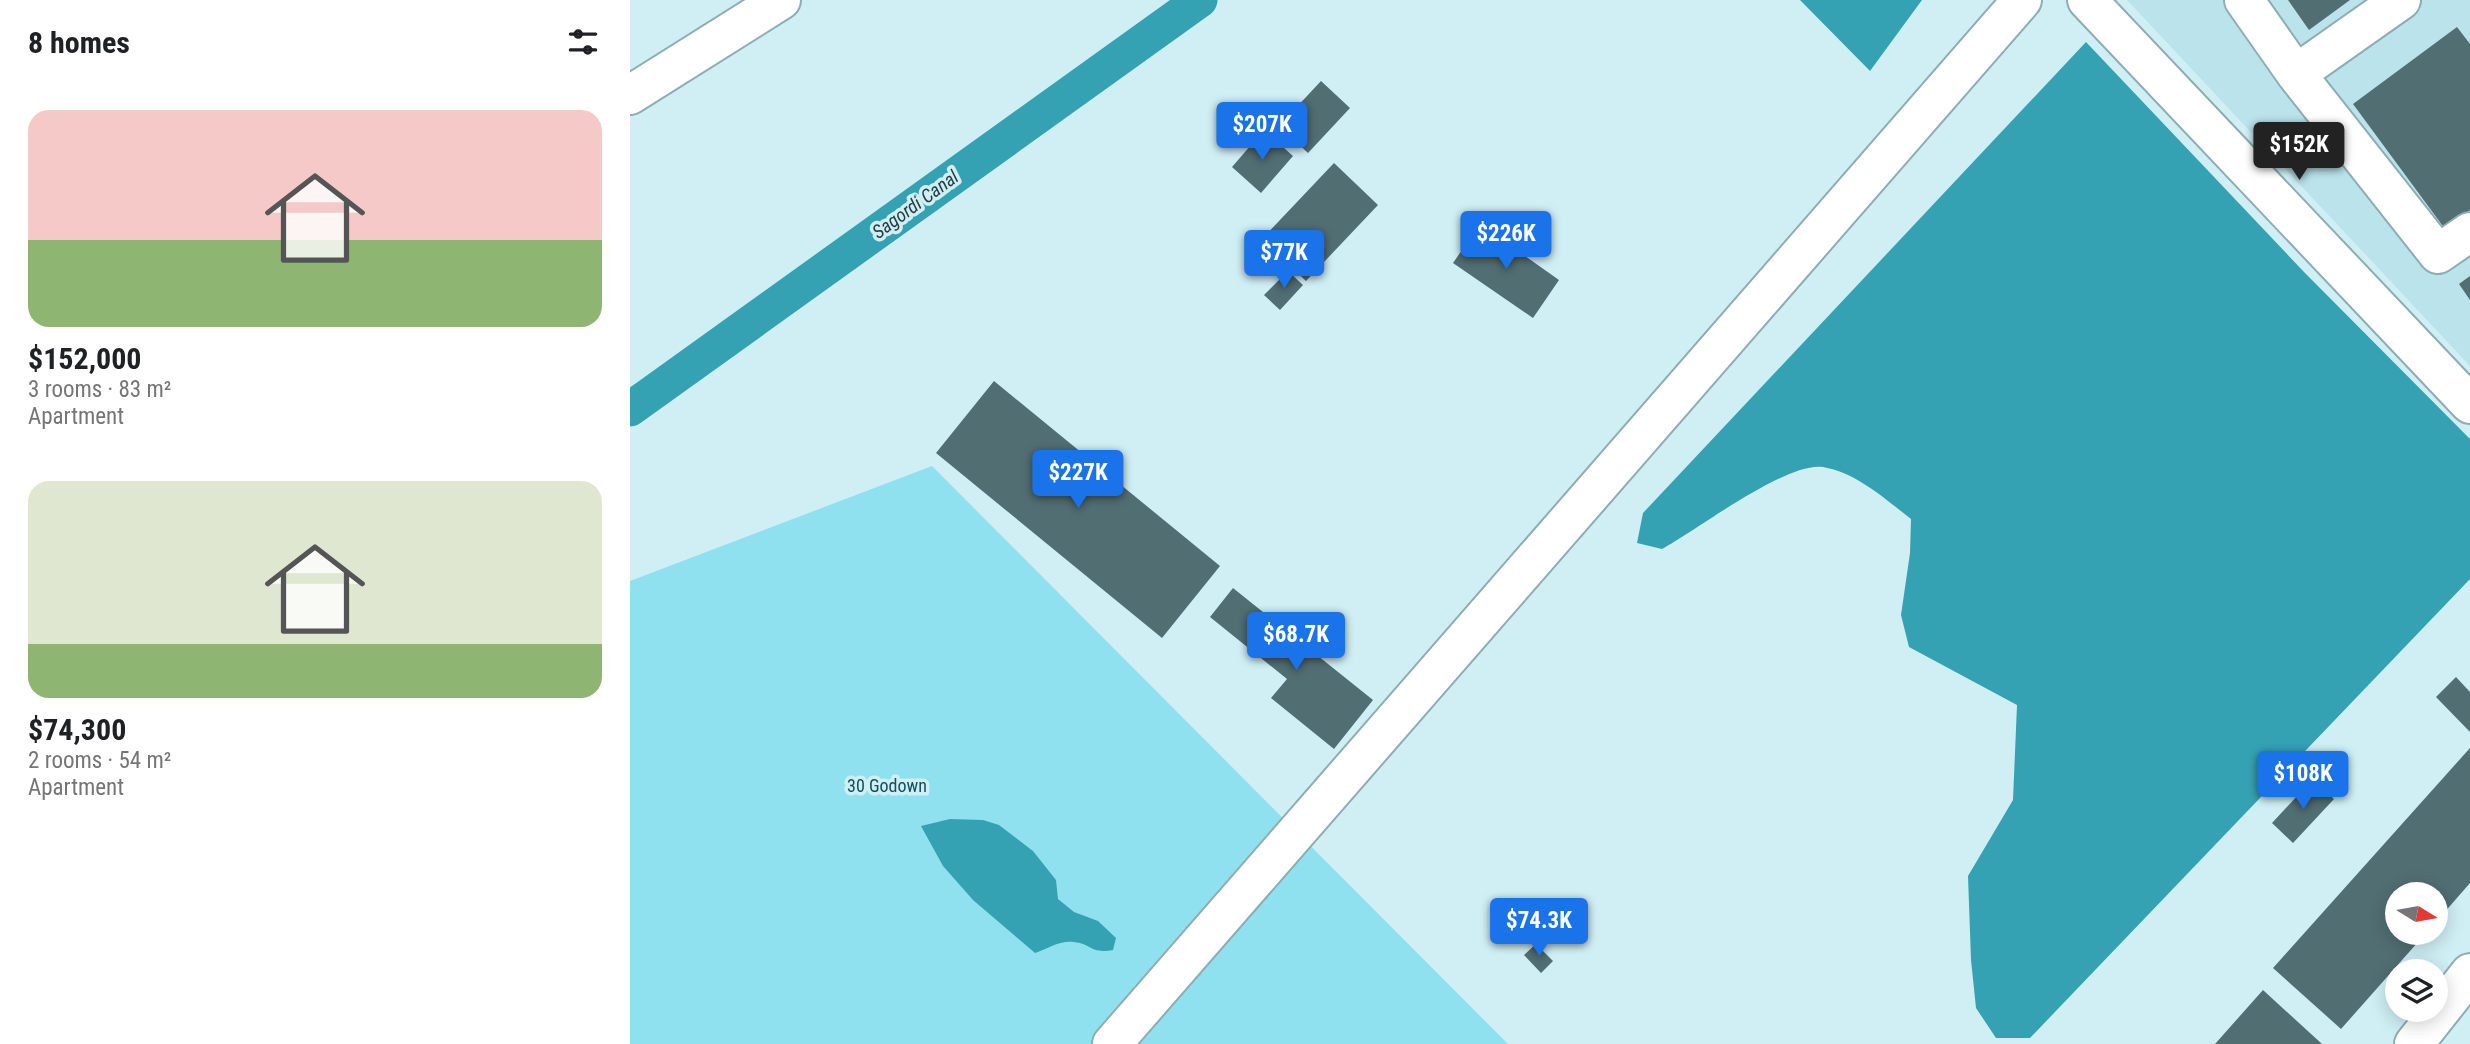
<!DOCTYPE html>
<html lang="en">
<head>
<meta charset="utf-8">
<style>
	:root { --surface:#fff; --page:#f2f2f2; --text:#202124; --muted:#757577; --accent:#1a73e8 }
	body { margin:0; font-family:"Roboto Condensed",sans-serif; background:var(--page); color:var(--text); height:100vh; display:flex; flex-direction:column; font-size:26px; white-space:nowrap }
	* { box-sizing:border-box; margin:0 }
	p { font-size:23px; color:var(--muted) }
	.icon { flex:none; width:38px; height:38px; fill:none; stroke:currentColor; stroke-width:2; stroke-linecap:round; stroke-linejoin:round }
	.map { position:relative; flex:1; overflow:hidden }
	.details { display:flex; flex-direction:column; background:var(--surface); width:630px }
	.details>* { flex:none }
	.needle { width:46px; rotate:101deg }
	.buttons { position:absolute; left:1755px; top:882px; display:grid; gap:14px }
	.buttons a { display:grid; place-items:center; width:63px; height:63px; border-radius:50%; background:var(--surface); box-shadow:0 4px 18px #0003; font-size:35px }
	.price { position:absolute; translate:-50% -60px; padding:0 16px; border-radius:7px; background:var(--accent); color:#fff; font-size:23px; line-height:46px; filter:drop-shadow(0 2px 4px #0008) }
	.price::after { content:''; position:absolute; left:50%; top:42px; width:21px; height:16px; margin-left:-10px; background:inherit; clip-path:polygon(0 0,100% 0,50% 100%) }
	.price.current { background:#222; color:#fff }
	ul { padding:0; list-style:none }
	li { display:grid; align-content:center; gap:14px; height:371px; padding:0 28px }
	li span { display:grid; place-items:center; height:217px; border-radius:21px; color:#555 }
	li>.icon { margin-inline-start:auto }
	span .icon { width:126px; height:126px; fill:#fffc; stroke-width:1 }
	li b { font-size:30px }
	h2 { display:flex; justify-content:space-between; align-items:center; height:84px; padding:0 28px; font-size:30px }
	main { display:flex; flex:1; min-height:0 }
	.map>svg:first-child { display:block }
	.built { fill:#bbe3eb }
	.green { fill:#90e1ef }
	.water { fill:#34a2b3 }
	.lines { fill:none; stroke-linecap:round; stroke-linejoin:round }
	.canal { stroke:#34a2b3; stroke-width:35 }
	.building { fill:#516e73 }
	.minor-casing { stroke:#8eadb2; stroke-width:42 }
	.minor { stroke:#fff; stroke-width:38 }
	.labels { text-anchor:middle; stroke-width:7; stroke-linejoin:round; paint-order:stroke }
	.park-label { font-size:18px; fill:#125059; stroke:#cfeff5 }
	.water-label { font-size:19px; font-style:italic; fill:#253d41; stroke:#cfeff5 }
</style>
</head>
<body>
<main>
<section class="details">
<h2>8 homes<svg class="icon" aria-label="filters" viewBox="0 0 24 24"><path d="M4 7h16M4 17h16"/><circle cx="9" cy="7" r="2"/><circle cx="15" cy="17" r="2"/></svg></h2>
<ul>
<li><span style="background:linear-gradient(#f6c9c9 60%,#8fb573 0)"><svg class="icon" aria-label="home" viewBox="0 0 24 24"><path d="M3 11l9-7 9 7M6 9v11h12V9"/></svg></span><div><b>$152,000</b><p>3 rooms · 83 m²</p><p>Apartment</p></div></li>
<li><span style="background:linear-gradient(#dfe7d0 75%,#8fb573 0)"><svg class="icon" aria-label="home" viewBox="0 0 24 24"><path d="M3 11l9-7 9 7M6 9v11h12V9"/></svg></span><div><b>$74,300</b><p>2 rooms · 54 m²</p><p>Apartment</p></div></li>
</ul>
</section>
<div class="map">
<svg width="1840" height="1044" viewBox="0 0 1840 1044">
	<rect width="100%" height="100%" fill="#cfeff5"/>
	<!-- built -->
	<path class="built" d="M 1497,0 L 1840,0 L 1840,366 Z"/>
	<!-- green -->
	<path class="green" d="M 302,466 L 878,1044 L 0,1044 L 0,581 Z"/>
	<!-- water -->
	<path class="water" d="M 1170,0 L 1292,0 L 1240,71 Z
		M 1456,42 L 1674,272 L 1840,439 L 1840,579 L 1400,1038 L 1366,1038 L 1346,1008 L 1341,960 L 1338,876 L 1383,800 L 1387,705 L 1279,647 L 1271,615 L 1280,553 L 1281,519 C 1255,499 1227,473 1193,467 C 1157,461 1067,530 1032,549 L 1007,543 L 1013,513 Z
		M 320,819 L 353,820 L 369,825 L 403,851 L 426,880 L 428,899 L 444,912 L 468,921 L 486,938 L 483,950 C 460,954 462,944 444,942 C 430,940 417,949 405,953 L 343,900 L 313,866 L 291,826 Z"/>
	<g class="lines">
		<!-- canal -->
		<path class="canal" d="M 0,409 L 570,0"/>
	</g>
	<!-- building -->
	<path class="building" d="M 1658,0 L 1720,0 L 1679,30 Z
		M 1827,27 L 1840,44 L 1840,210 L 1815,229 L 1723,104 Z
		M 691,81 L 720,108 L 678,153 L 649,126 Z
		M 634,130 L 663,156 L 631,193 L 602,167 Z
		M 704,163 L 748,205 L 676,281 L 632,239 Z
		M 850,224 L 929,280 L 903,318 L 823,263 Z
		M 658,271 L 673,285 L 650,310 L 634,295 Z
		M 1840,276 L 1840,300 L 1829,284 Z
		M 364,381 L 590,566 L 532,638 L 306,453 Z
		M 603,588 L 743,700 L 704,749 L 641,698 L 657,679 L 580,617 Z
		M 1826,677 L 1840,692 L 1840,732 L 1806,697 Z
		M 1840,748 L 1840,883 L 1806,922 L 1806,894 L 1768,894 L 1768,933 L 1796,933 L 1711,1029 L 1643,968 Z
		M 1683,779 L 1704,799 L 1663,843 L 1642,823 Z
		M 906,944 L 923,961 L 911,973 L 894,955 Z
		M 1633,990 L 1692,1044 L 1585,1044 Z"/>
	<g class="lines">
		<!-- minor casing -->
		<g class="minor-casing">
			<path id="minor" d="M 1457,0 L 1840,404
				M 1614,0 L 1666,74 L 1808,254 L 1840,232
				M 1666,74 L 1771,0
				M 0,95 L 151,0
				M 482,1044 L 1392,0
				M 1784,1044 L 1840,973"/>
		</g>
		<!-- minor -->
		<use href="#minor" class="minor"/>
	</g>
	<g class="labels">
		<!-- park labels -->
		<g class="park-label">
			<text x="257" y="792">30 Godown</text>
		</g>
		<!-- water labels -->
		<g class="water-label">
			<text transform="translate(285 204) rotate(-36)" y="7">Sagordi Canal</text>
		</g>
	</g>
</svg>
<div class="buttons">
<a><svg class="needle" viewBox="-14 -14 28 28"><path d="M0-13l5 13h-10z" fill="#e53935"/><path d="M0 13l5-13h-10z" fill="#757577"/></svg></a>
<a><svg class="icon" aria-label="layers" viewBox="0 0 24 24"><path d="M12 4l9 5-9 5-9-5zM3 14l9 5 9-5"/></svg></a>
</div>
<b class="price" style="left:632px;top:162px">$207K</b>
<b class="price current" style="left:1669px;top:182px">$152K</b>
<b class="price" style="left:876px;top:271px">$226K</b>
<b class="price" style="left:654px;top:290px">$77K</b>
<b class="price" style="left:448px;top:510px">$227K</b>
<b class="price" style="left:666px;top:672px">$68.7K</b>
<b class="price" style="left:1673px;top:811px">$108K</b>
<b class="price" style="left:909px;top:958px">$74.3K</b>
</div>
</main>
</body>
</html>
